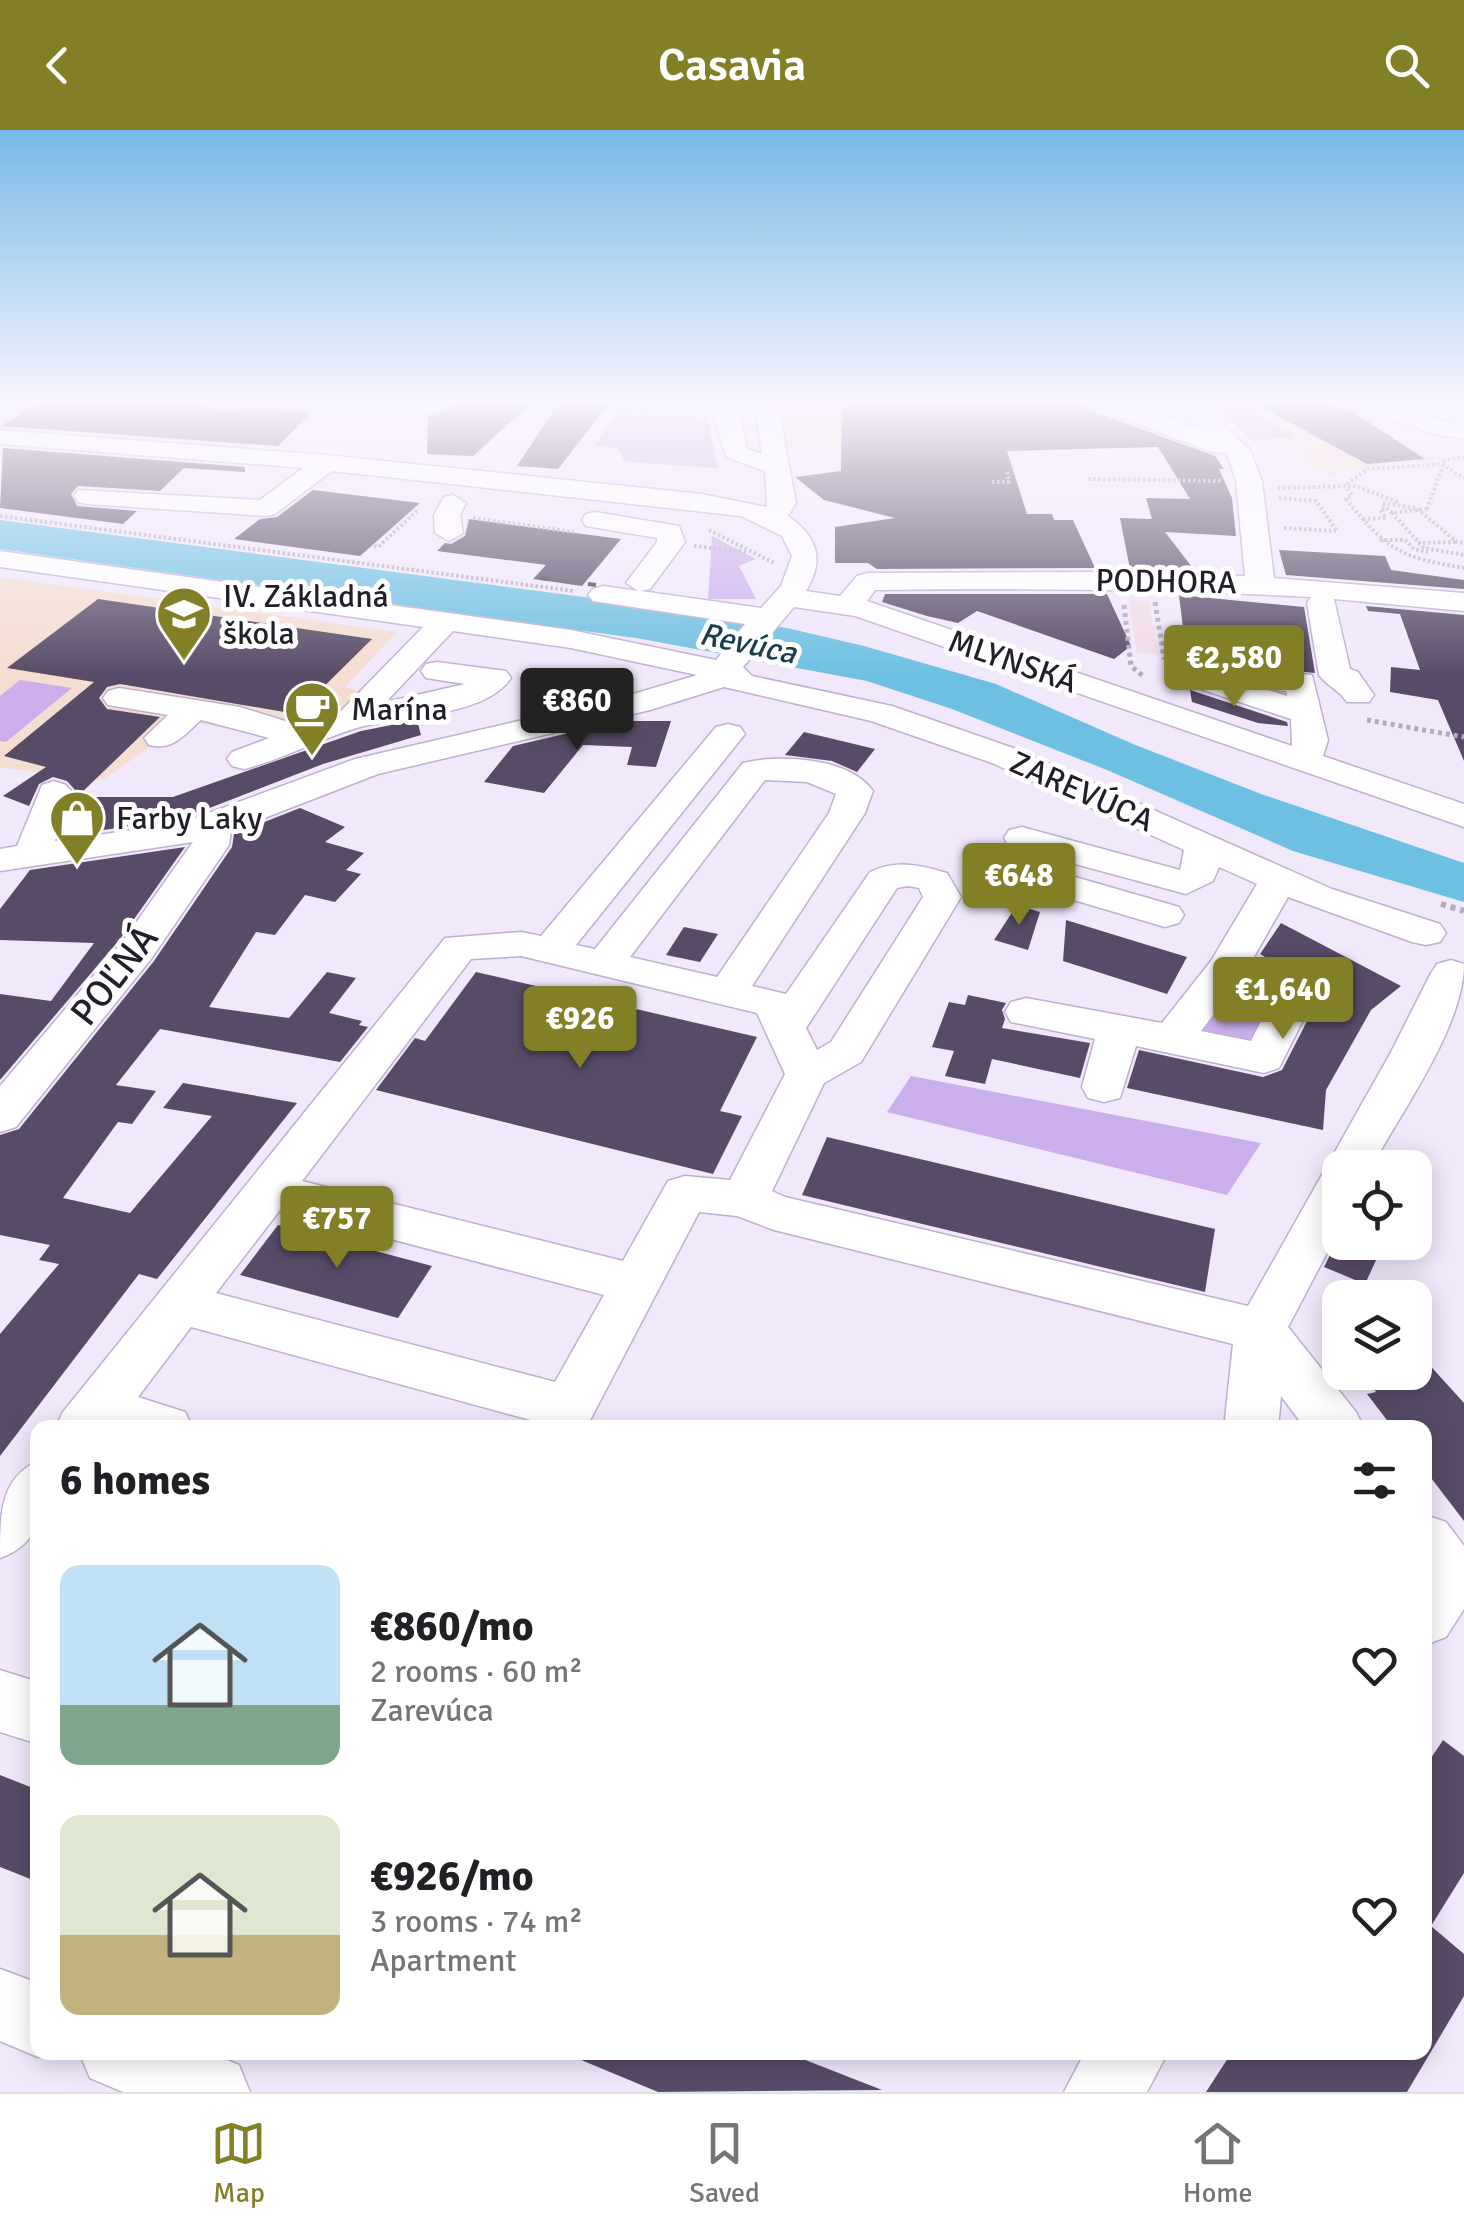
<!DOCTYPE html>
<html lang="en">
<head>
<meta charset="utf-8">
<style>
	:root { --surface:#fff; --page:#f2f2f2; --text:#202124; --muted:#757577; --line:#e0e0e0; --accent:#837f27 }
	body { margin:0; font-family:Signika,sans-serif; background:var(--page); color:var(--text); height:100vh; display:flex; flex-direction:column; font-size:38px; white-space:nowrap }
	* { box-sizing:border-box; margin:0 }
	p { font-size:32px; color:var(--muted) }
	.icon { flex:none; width:55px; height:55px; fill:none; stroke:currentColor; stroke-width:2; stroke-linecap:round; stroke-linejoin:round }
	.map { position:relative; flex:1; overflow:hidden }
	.sheet { position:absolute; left:30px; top:1290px; width:1402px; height:640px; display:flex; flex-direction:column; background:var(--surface); border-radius:20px; box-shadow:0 5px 25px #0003 }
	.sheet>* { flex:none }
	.buttons { position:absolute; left:1322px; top:1020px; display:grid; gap:20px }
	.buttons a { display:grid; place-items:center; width:110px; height:110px; border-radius:20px; background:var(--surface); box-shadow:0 5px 25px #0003; font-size:50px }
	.price { position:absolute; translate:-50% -85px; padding:0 22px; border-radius:10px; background:var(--accent); color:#fff; font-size:32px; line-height:65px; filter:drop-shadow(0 2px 5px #0008) }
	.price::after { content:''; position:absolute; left:50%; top:60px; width:30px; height:22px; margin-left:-15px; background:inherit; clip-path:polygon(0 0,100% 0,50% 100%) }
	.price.selected { background:#222; color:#fff }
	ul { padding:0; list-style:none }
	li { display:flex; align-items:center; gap:30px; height:250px; padding:0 30px }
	li span { display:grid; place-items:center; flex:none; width:280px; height:200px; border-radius:20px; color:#555 }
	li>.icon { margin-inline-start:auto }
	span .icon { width:120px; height:120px; fill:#fffc; stroke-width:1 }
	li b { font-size:42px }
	h2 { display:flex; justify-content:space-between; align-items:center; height:120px; padding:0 30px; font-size:42px }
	header { display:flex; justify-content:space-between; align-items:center; height:130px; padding:0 30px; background:var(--accent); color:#fff; font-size:45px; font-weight:600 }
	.dock { display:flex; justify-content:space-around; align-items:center; height:140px; border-top:2px solid var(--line); background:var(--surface); font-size:28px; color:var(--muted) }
	.dock a { display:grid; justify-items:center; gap:5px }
	.dock .selected { color:var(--accent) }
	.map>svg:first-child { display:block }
	.commercial { fill:#f1dbe9 }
	.education { fill:#f4ddd1 }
	.green { fill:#cbafec }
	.forest { fill:#caacec }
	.water { fill:#6ec0e2 }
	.building { fill:#584b67 }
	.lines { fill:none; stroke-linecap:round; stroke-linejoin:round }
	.minor-casing { stroke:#beb0d0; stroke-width:3 }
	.path-far2 { stroke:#b3aabc; stroke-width:4; stroke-dasharray:2.5 2.5; stroke-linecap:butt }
	.path-far1 { stroke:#b3aabc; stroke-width:5; stroke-dasharray:4 4; stroke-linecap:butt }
	.path { stroke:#b3aabc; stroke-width:6; stroke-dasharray:5 5; stroke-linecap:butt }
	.minor { fill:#fff; fill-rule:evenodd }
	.rail { stroke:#453e4c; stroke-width:4; stroke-dasharray:9 4; stroke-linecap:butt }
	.labels { text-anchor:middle; stroke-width:10; stroke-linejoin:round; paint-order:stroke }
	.far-street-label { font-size:32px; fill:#241e2a; stroke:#fff }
	.far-poi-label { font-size:32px; fill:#241e2a; stroke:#fff; text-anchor:start }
	.far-water-label { font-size:32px; font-style:italic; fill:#193e4d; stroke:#fff }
	.street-label { font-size:38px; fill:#241e2a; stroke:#fff }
</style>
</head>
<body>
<header><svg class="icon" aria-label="back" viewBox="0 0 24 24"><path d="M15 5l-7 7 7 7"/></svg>Casavia<svg class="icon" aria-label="search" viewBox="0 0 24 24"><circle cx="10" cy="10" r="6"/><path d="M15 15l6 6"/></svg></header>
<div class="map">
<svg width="1464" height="1962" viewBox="0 0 1464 1962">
	<rect width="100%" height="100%" fill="#f1e8fc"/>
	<!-- commercial -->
	<path class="commercial" d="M 1129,470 L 1149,471 L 1159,524 L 1137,523 Z"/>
	<!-- education -->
	<path class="education" d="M 774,271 L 976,271 L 981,321 L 787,319 Z
		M 1239,271 L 1335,271 L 1435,331 L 1386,334 L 1327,346 L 1277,309 L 1294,305 Z
		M 0,447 L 210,476 L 397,502 L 345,557 L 366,562 L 326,596 L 263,605 L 186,591 L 103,650 L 13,639 L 0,637 Z"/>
	<!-- green -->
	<path class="green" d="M 615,284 L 707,288 L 718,338 L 625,332 L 617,318 L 595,316 Z
		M 712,406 L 756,429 L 739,436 L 756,469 L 708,469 Z
		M 20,550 L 72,558 L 6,612 L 0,611 L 0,566 Z
		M 1236,846 L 1286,869 L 1242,918 L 1189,904 Z
		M 911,946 L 1261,1013 L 1227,1065 L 887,982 Z"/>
	<!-- forest -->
	<path class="forest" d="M 1210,271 L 1239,271 L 1295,306 L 1252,311 Z"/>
	<!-- water -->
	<path class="water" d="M 0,390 L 629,473 L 787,498 L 864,516 L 996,554 L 1133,614 L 1261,664 L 1464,733 L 1464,772 L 1293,721 L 1107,640 L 952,579 L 867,551 L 642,509 L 0,419 Z"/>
	<!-- building -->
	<path class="building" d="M 43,271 L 142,271 L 211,275 L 216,280 L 237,282 L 245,277 L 312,282 L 278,316 L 1,296 Z
		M 456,271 L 534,271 L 473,326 L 427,324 L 428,286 L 444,281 Z
		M 560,271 L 611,271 L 558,339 L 517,336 Z
		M 842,271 L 1082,271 L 1089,280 L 1215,326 L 1224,339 L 1219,339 L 1232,368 L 1236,406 L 1165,402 L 1195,441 L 1130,439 L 1120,388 L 1152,389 L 1146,368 L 1190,369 L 1158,317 L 1007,321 L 1027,384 L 1052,384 L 1054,390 L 1073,390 L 1095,438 L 877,439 L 868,433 L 835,433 L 835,397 L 895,388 L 824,370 L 795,347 L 841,341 Z
		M 1250,271 L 1326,271 L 1362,288 L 1425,329 L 1367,334 Z
		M 3,318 L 245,337 L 245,342 L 184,338 L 160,361 L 78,356 L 71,364 L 77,376 L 137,381 L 123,394 L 0,378 Z
		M 313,360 L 420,373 L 360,426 L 234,409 L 260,389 L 277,387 Z
		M 469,389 L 621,409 L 582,456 L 533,449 L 546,435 L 437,421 L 445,413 L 451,414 L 465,406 Z
		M 1279,420 L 1385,426 L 1391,440 L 1464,450 L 1464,459 L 1286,445 Z
		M 885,464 L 1107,464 L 1131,516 L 1114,529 L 977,481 L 958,493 L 927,486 L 882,472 Z
		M 1179,465 L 1304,477 L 1315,543 L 1187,531 Z
		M 98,469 L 372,509 L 296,584 L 120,554 L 107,557 L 99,568 L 107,579 L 160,587 L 77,667 L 173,667 L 361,601 L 417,590 L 421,605 L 323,634 L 181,689 L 61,706 L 75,660 L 67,651 L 53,647 L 39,654 L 29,676 L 3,666 L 46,637 L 4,626 L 94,552 L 7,538 Z
		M 1366,476 L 1464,485 L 1464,631 L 1438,570 L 1390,562 L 1391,537 L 1420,540 L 1400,484 L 1368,481 Z
		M 588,546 L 603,567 L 541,582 L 566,551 Z
		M 1190,560 L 1287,592 L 1288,596 L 1258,593 L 1192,572 Z
		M 620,591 L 671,591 L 656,637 L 627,635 L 632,617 L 583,615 L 544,663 L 484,652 L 513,616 Z
		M 804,602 L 875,619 L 857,642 L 832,631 L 785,625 Z
		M 300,678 L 345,697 L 325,712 L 364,723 L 346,740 L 361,744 L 335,772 L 305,765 L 275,805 L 256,802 L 209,877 L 289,888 L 327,842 L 356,848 L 329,883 L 362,891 L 359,895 L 368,897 L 340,932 L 160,899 L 116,955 L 156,961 L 132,994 L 118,992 L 63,1068 L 130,1083 L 212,986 L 163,978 L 183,953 L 297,973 L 157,1149 L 139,1144 L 0,1326 L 0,1204 L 59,1134 L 39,1130 L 50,1115 L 0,1105 L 0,1005 L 19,999 L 154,831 L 232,717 L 234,704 Z
		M 185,717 L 120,809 L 0,950 L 0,864 L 51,871 L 94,813 L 0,810 L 0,779 L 30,740 Z
		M 1017,775 L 1040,782 L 1028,820 L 994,810 Z
		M 1066,790 L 1131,810 L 1187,827 L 1167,864 L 1063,831 Z
		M 1281,793 L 1401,856 L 1371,880 L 1326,960 L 1323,1000 L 1127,958 L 1139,920 L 1263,947 L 1282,940 L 1322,862 L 1260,824 Z
		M 684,797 L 718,804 L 700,832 L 666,825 Z
		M 476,842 L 757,907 L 720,981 L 742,986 L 713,1044 L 376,960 L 415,908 L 425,911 Z
		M 968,865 L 1006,873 L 1002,880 L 1005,889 L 1002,898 L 1090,913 L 1080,948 L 992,929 L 985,954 L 945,946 L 954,921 L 932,917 L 949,872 L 965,875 Z
		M 827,1007 L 1215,1099 L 1205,1162 L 802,1065 Z
		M 278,1095 L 432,1136 L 398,1188 L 240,1145 Z
		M 1338,1109 L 1378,1126 L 1365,1154 L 1324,1137 Z
		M 1415,1219 L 1464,1273 L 1464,1391 L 1425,1340 L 1425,1298 L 1393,1298 L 1367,1264 L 1376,1262 L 1362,1242 L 1415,1242 Z
		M 1443,1610 L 1464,1626 L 1464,1743 L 1431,1796 L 1464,1824 L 1464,1866 L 1407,1962 L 1206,1962 L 1232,1922 L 1425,1922 L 1425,1637 Z
		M 0,1645 L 38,1660 L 38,1752 L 0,1737 Z
		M 562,1922 L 785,1922 L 882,1960 L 658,1962 Z"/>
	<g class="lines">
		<!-- minor casing -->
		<g class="minor-casing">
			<path id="minor" d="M 212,271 L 249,271 L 237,278 L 216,276 Z
				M 315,271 L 453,271 C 433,292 334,292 315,271 Z
				M 709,271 L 732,271 L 741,287 L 747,318 L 762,324 L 756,286 L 748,271 L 771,271 L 780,286 L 796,373 L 788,386 C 818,407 825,430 806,461 L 840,466 L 857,446 L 867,443 L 1091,442 L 1245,446 L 1236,351 L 1227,323 L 1211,322 L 1090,276 L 1086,271 L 1120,271 L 1203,300 L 1175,271 L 1200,271 L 1250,320 L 1262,351 L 1274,448 L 1464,463 L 1464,481 L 1334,469 L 1350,539 L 1358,542 L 1374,565 L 1369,572 L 1347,572 C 1338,559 1327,556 1319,545 L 1307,473 L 1311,467 C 1166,459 1021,458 875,460 L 867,471 L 1292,616 L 1291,589 L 1176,551 L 1171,544 L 1176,537 L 1187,535 L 1312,545 L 1328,610 L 1323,626 L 1464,674 L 1464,697 L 855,486 L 794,477 L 743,537 L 752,546 L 892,576 L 1016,619 L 1332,759 L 1440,794 L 1446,803 L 1440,812 L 1426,815 L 1412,812 L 1288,767 L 1251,832 L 1308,859 L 1314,868 L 1279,938 L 1264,943 L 1136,916 L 1120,968 L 1104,972 L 1088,968 L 1082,957 L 1095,909 L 1011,892 L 1005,882 L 1011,872 L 1026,868 L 1162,893 L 1211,831 L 1257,754 L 1219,737 L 1213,751 L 1186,764 L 1009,716 L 1004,708 L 1009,700 L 1022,697 L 1180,740 L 1184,720 L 992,633 L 871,591 L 724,557 L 650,580 L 378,644 L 231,701 L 229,715 L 151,829 L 16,997 L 0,1002 L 0,956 L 123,811 L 193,712 L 0,741 L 0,719 L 17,716 L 42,655 L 54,651 L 66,655 L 72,662 L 55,711 L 182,693 L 355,629 L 630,565 L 697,545 L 571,518 L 453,501 L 386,572 L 465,554 L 426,548 L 421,541 L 426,534 L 437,532 L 506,541 L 511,548 C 483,588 403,584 360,597 C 321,608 284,629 244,639 L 232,636 L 227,629 L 232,622 L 269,608 L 201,590 C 184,605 173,621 149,615 L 144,608 L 168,585 L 108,575 L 103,568 L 108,561 L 119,558 L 240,577 L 301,596 L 341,581 L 423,497 L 0,437 L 0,421 L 571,500 L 716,530 L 745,494 L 593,471 L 588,465 L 593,459 L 603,456 L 638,461 L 626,453 L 657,412 L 657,408 L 586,396 L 582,390 L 586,384 L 595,382 L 679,396 L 685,412 L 650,459 L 641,461 L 761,478 L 781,456 L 792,426 L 782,406 L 741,386 L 332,341 L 275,384 L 266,386 L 87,374 L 78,372 L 74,366 L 78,360 L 260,370 L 303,338 L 0,314 L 0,300 L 327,325 L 701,364 L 767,377 L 765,341 L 726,327 ZM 1265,559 L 1286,561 L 1287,566 ZM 1235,856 L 1270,873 L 1251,911 L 1201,901 Z
				M 1354,271 C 1400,270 1422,289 1464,295 L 1464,309 L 1433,304 L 1358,276 Z
				M 453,365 L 466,373 L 460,385 L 463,403 L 449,411 L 435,403 L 434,385 L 444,367 Z
				M 728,594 L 740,597 L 745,604 L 576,815 L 595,819 L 743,633 C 779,624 849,627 873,661 L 865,683 L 752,856 L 786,864 L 870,742 C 897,729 920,735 947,743 L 961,767 L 861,932 L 824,953 L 772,1061 L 785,1067 L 1248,1176 L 1390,924 L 1431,843 L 1437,834 L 1451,830 L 1464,834 C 1464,896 1401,982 1371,1038 L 1340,1038 L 1340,1098 L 1288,1197 L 1356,1282 L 1364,1298 L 1305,1298 L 1281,1266 L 1278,1298 L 1224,1298 L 1233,1214 L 774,1100 L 737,1086 L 699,1082 L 586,1298 L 531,1298 L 534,1291 L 191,1197 L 138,1267 L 185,1282 L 193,1298 L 55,1298 L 63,1282 L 445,808 L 521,802 L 541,806 L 716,597 ZM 765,650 L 807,652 L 836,664 L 829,683 L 717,847 L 630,827 ZM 908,756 L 919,758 L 923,767 L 831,912 L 817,920 L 806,898 L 897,758 ZM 521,826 L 757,883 L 785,944 L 730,1050 L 685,1046 L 668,1051 L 623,1131 L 302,1051 L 471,829 ZM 280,1080 L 604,1165 L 555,1252 L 216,1163 Z
				M 999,725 L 1179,777 L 1184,785 L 1179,793 L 1165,797 L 986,744 L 980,736 L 986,728 Z
				M 38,1331 C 38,1375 49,1410 0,1428 C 0,1384 0,1348 38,1331 Z
				M 1425,1385 L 1446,1392 L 1464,1416 L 1464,1479 L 1446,1507 L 1425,1515 Z
				M 0,1540 L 38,1552 L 38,1614 L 0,1602 Z
				M 0,1839 L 38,1853 L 38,1922 L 48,1922 L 38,1927 L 0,1911 Z
				M 79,1922 L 207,1922 L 239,1935 L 250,1962 L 123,1962 L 90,1948 Z
				M 1085,1922 L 1168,1922 L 1147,1962 L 1064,1962 Z"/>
		</g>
		<!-- path-far2 -->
		<path class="path-far2" d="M 1451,271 L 1464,275
			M 605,281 L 698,286
			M 1088,349 L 1222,351
			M 992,352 L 1009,352 L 1007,342
			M 1347,354 L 1368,339 L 1442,334 L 1464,348
			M 1344,355 L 1352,365 L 1346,369 C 1388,420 1398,427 1464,438
			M 1278,358 L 1356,356 L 1398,372
			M 1279,368 L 1316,371 L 1337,401
			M 1427,379 L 1392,383 L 1424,418 L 1464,425
			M 1427,379 L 1445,330 L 1464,327
			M 1392,383 L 1382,373 L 1416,378 L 1457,412 L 1464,413
			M 0,386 L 574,461
			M 473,388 L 574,402
			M 1363,389 L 1386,388 L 1380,380 L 1386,379
			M 1284,398 L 1336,401
			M 709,400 L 774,433
			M 1380,410 L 1405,410 L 1414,419 L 1428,422
			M 1418,413 L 1456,412
			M 374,416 L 378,417 L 419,379
			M 694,416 L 747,422"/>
		<!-- path-far1 -->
		<path class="path-far1" d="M 1155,472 L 1164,529
			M 1124,475 L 1131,536 L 1143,546
			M 1367,590 L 1464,607"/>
		<!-- path -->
		<path class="path" d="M 1441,774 L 1464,781"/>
		<!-- minor -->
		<use href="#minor" class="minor"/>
		<!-- rail -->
		<path class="rail" d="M 540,448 L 550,449
			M 588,454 L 596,455"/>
	</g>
	<!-- sky -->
	<linearGradient id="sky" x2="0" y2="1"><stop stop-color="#77b9e6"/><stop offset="0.5" stop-color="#f9f5fe"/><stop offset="1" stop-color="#f9f5fe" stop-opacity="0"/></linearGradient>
	<rect width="1464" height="545" fill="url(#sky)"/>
	<!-- icons -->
	<defs>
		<g id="school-pin" transform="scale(2.875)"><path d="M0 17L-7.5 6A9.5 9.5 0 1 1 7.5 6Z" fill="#837f27" stroke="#fff"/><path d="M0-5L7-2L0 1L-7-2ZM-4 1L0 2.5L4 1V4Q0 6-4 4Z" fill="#fff"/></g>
		<g id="cafe-pin" transform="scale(2.875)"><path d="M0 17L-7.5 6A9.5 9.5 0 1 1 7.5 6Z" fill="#837f27" stroke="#fff"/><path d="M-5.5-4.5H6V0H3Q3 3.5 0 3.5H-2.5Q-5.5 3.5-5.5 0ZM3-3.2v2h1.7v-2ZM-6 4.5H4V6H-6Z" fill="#fff"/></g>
		<g id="shop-pin" transform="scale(2.875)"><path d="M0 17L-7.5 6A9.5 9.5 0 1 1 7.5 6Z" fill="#837f27" stroke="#fff"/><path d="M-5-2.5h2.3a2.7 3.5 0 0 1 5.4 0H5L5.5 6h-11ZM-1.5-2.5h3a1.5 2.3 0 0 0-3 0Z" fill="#fff"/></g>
	</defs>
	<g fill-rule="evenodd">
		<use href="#school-pin" x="184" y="484"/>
		<use href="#cafe-pin" x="312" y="579"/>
		<use href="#shop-pin" x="77" y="688"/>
	</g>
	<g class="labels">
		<!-- far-street labels -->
		<g class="far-street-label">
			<text transform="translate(1166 451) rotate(1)" y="11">PODHORA</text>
			<text transform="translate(1013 531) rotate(19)" y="11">MLYNSKÁ</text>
			<text transform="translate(1082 661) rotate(24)" y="11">ZAREVÚCA</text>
		</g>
		<!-- far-poi labels -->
		<g class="far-poi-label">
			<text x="223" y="477">IV. Základná<tspan x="223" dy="37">škola</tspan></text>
			<text x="351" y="590">Marína</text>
			<text x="116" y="699">Farby Laky</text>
		</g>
		<!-- far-water labels -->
		<g class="far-water-label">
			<text transform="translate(748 513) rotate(12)" y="11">Revúca</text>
		</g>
		<!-- street labels -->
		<g class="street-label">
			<text transform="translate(114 845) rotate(-52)" y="13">POĽNÁ</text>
		</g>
	</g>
</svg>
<div class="buttons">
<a><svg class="icon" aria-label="locate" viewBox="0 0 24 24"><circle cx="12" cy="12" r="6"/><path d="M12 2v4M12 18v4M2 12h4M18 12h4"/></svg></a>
<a><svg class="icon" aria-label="layers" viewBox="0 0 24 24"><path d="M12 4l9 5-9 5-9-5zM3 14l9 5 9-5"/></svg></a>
</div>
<b class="price" style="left:1234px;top:580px">€2,580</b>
<b class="price selected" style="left:577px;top:623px">€860</b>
<b class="price" style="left:1019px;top:798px">€648</b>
<b class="price" style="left:1283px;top:912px">€1,640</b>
<b class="price" style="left:580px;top:941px">€926</b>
<b class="price" style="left:337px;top:1141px">€757</b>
<section class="sheet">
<h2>6 homes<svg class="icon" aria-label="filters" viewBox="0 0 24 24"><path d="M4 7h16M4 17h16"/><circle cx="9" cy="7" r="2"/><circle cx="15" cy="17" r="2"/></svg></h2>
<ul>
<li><span style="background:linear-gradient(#bfe0f5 70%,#7fa58c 0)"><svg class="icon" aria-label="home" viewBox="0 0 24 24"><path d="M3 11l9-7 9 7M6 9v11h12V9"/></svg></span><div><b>€860/mo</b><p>2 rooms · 60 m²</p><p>Zarevúca</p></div><svg class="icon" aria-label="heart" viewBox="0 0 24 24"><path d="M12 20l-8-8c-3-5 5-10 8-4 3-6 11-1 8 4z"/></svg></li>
<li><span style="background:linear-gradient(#dfe7d0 60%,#c2b280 0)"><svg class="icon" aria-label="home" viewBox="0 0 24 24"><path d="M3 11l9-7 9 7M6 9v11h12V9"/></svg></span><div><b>€926/mo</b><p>3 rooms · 74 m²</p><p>Apartment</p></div><svg class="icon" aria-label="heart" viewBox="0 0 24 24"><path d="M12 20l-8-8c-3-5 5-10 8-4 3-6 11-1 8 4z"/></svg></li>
</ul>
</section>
</div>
<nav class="dock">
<a class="selected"><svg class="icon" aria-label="map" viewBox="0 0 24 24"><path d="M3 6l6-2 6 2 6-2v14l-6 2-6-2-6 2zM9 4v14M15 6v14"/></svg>Map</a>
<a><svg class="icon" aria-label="saved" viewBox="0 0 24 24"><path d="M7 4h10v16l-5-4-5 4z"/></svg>Saved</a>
<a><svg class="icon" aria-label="home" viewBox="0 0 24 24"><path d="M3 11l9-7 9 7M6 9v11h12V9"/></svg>Home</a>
</nav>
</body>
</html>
